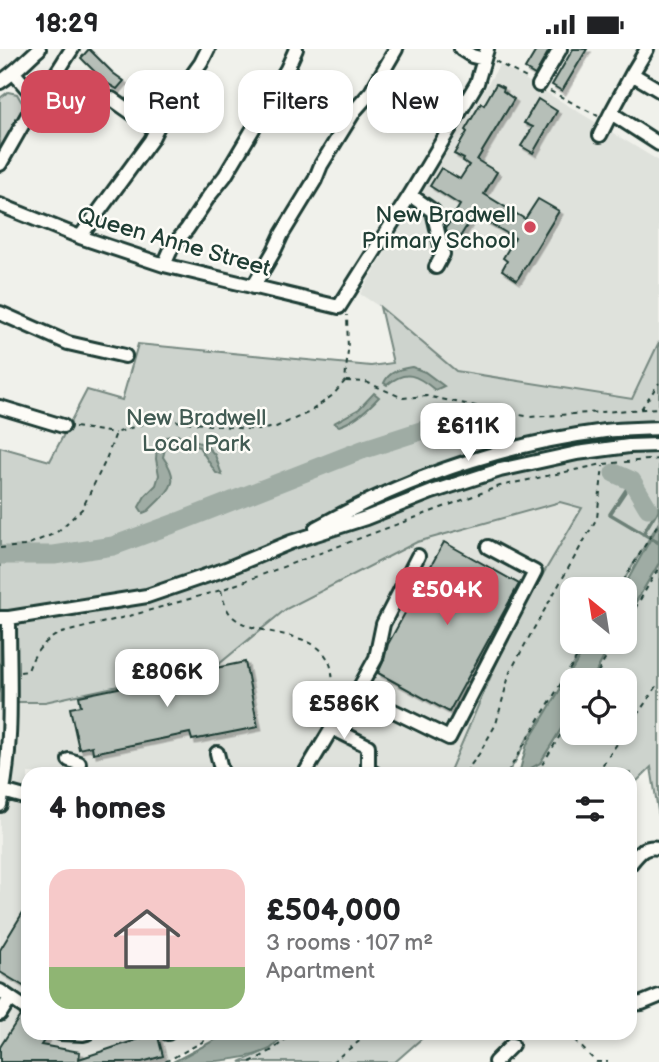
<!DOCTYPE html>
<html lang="en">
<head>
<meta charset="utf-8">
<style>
	:root { --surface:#fff; --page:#f6f6f6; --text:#202124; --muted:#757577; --accent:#d1495b }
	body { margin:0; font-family:"Balsamiq Sans",sans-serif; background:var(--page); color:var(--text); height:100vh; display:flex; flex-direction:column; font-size:26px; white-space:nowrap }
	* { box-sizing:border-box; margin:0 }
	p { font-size:23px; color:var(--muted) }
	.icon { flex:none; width:38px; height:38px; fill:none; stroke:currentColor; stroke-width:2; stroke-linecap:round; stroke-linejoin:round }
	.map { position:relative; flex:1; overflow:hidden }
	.details { position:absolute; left:21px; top:718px; width:616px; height:273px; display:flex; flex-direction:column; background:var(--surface); border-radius:21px; box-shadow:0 4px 10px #0003 }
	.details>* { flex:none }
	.top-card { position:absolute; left:21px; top:21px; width:618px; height:63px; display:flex; gap:14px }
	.needle { width:46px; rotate:330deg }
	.tools { position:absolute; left:560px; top:528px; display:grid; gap:14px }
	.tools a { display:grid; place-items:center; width:77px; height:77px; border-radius:14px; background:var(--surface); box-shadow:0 4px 10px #0003; font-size:35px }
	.price { position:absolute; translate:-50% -60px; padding:0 16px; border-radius:14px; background:#fff; color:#222; font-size:23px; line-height:46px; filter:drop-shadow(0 2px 4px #0008) }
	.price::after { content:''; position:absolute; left:50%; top:42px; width:21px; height:16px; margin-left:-10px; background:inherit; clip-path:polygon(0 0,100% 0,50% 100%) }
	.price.active { background:var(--accent); color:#fff }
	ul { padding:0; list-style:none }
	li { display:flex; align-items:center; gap:21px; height:175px; padding:0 28px }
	li span { display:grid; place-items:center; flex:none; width:196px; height:140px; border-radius:21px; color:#555 }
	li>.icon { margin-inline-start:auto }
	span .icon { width:84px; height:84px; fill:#fffc; stroke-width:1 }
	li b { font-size:30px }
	h2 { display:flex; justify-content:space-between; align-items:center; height:84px; padding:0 28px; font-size:30px }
	.pill { padding:0 24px; border-radius:21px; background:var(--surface); box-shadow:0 4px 10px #0003; font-size:24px; line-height:63px }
	.pill.active { background:var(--accent); color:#fff }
	.status { display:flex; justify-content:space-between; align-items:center; height:49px; padding:0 35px; background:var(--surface); direction:ltr }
	.status svg { height:19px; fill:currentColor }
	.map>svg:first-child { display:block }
	.built { fill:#dfe2dc }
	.green { fill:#cdd3cd; stroke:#768880; stroke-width:2 }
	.water { fill:#9faca4; stroke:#6c8077; stroke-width:2 }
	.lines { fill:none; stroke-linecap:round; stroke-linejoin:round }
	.stream { stroke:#6c8077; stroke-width:3.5 }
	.river { stroke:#9faca4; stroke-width:19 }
	.building { fill:#b6bfb8; stroke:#1f3d34; stroke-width:2; filter:url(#shadow) }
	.minor-casing { stroke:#1f3d34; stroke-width:18 }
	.path { stroke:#1f3d34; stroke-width:2; stroke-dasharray:5 5; stroke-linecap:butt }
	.minor { stroke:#fdfcf7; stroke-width:12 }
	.poi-dot { fill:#d1495b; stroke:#fdfcf7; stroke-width:2.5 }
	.labels { text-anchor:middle; stroke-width:5; stroke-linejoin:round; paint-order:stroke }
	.poi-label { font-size:23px; fill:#1f3d34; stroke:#fdfcf7; text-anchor:end }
	.street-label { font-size:23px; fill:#1f3d34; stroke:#fdfcf7 }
	.park-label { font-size:23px; fill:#425b53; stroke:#fdfcf7 }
</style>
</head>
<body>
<div class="status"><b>18:29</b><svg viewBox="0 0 49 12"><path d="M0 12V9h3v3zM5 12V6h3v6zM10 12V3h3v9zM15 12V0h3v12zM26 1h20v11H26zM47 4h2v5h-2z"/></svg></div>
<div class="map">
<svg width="659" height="1013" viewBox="0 0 659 1013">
	<defs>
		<filter id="shadow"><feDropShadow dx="3.5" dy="3.5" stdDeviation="0" flood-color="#0004"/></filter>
	</defs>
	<rect width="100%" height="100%" fill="#f0f1eb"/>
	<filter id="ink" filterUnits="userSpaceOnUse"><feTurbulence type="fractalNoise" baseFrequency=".0143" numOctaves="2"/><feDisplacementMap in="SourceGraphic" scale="14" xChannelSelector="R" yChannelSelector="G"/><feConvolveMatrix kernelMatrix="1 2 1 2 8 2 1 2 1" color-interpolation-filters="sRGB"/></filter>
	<g filter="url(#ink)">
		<!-- built -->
		<path class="built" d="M 500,15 L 659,112 L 659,293 L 633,350 L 456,322 L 380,258 L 360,245 Z
			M 560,453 L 582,459 L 513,576 L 449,724 L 28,724 L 28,984 L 218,984 L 165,1013 L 0,1013 L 0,653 L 219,615 L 286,560 L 417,493 Z"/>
		<!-- green -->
		<path class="green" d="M 8,43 L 17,45 L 24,57 L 0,100 L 0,49 Z
			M 380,258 L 456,322 L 632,350 L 659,293 L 659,379 L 609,382 L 458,415 L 297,490 L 500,421 L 659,396 L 659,473 L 618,541 L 572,541 L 572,593 L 586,593 L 546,666 L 528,688 L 514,715 L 507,724 L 449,724 L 513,576 L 582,459 L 560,453 L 417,493 L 286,560 L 219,615 L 45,653 L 0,653 L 0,398 L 50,412 L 87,341 L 122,351 L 138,295 L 371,317 L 393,314 Z
			M 659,514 L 659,768 L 651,718 L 630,739 L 630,724 L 527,724 L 531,719 L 540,714 L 572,662 L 572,684 L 625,684 L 625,632 L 591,632 L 612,593 L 625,593 L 625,571 Z
			M 285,984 L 428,984 L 395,1013 L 240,1013 C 263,1003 269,1002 285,984 Z"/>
		<!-- water -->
		<path class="water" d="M 412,318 L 425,323 L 444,337 L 435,341 C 417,326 406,320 387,336 L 384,334 C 389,322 401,320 412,318 Z
			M 374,344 L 379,348 C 368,360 355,372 339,377 L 334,374 L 359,360 Z
			M 178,386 L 206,396 L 215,406 L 222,426 L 216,424 L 199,398 C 186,395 177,394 165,400 L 163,408 C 183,436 168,441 148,462 L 143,464 L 139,458 L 145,447 L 156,436 L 159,426 L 156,410 L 157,395 L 166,388 Z
			M 659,475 L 659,514 L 625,571 L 625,541 L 622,541 Z
			M 589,593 L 612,593 L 591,632 L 572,632 L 572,662 L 540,714 L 531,719 L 527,724 L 516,724 L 520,721 L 527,695 Z
			M 228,984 L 285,984 C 280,989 276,996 270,1000 C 242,1013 205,1013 173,1013 Z"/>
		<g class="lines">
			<!-- stream -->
			<path class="stream" d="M 632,432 L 610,465 L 659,494
				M 643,485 L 659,458"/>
			<!-- river -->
			<path class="river" d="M 614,424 L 632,432 L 648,459
				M 0,506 L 54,506 L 113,497 L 181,472 L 362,401 L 467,367"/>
		</g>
		<!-- building -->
		<path class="building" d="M 89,0 L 113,24 L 124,32 L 117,40 L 105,33 L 81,9 Z
			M 537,0 L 550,0 L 535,26 L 525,20 Z
			M 573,0 L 587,0 L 562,42 L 552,36 Z
			M 496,35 L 504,39 L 503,42 L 514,50 L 477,111 L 497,123 L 484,145 L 525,170 L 538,150 L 559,162 L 517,231 L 502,221 L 507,212 L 503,209 L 515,189 L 474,165 L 455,196 L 449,192 L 446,179 L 460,156 L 430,137 L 441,119 L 460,130 L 469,116 L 463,112 L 464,110 L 454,105 L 467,83 L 465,81 L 481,54 L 484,56 Z
			M 538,50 L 557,62 L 533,104 L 521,97 L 533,78 L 524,74 Z
			M 444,493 L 519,535 L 449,663 L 378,624 L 384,611 L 388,595 Z
			M 245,613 L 258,678 L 192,691 L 190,684 L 93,704 L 92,697 L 79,700 L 70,659 L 81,657 L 79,647 Z
			M 28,855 L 28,934 L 25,938 L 0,923 L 0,901 Z
			M 20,967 L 28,971 L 28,984 L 49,984 L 41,996 L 80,1003 L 79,1010 L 157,984 L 163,1007 L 142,1013 L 0,1013 L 0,998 Z"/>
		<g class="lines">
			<!-- minor casing -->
			<g class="minor-casing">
				<path id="minor" d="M 461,0 L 472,7 L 484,10
					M 647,0 L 632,25 L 611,64 L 659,95
					M 632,25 L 659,41
					M 0,33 C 15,24 26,11 39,0
					M 539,36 L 560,0
					M 31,44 C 55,34 58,20 72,0
					M 112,50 L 156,81
					M 600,86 L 611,64
					M 0,115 L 33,57 L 31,44 L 14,24
					M 410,146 L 433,162 L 443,205 L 436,218
					M 0,156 L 80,188 L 164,216 L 339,258 L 410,146 L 477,34 L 487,0
					M 80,188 L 151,91 L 163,67 L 201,14 L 208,0
					M 164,216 L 172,198 L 187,180 L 209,147 L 225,127 L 253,80 L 257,68 L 287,20 L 296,0
					M 253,238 L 274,202 L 282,185 L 315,131 L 321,116 L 355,61 L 371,43 L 396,0
					M 0,264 L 68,294 L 125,307
					M 0,358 L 63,377
					M 316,479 C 406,429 503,395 605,382 C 623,380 641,380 659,379
					M 0,569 L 9,569 L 147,547 L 226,520 L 291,493 L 366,469 L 432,443 L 500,421 L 577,404 L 629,397 L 659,396
					M 356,645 L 376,609 L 383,575 L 418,507
					M 332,679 L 368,697 L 368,722 L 374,724
					M 217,704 L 222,724
					M 69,711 L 79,714 L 77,724
					M 305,724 L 332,679 L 335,643 L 346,642 L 367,649 L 449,689 L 535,523 L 488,498
					M 3,742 L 28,749
					M 0,756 C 14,696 9,631 9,569
					M 630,815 C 639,804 644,796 659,799
					M 0,942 L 28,961
					M 630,955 L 642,954 L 659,947
					M 0,965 L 10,949
					M 60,984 L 83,985 L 87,984
					M 167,984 L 168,984
					M 495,1013 L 512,996"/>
			</g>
			<!-- path -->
			<path class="path" d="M 495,12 L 530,31
				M 550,42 L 598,67
				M 346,332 L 366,333 L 403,349 L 426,347 L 530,368 L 659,359
				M 641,360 L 659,334
				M 75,378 L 115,384
				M 0,499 L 24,497 L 56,484 L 82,460 L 105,413 L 116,384 L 157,370 L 257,381 L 276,378 L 308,364 L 333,346 L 345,332 L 348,302 L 347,266
				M 221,541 C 223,550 225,559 231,566 C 255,591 316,577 330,615 C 332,620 332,626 333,631
				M 618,541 L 659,473
				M 625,577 L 659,518
				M 20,623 L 28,622 C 33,605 42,594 58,585 L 133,566 L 221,541 L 500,437 L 603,415 L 659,410
				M 593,632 L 615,593
				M 465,724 L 479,705 L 496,675 L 510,623 L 533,581 L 597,469 L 603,417
				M 507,724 L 586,593
				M 537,724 L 572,667
				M 597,724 L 659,634
				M 568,984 L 596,1013
				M 165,1013 L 219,984
				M 250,1013 C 266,1006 280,997 291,984
				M 332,1013 L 370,984
				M 596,1013 L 608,1013"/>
			<!-- minor -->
			<use href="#minor" class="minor"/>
		</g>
	</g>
	<!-- markers -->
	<circle class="poi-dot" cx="530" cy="178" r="7"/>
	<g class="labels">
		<!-- poi labels -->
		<g class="poi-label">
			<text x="516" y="173">New Bradwell<tspan x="516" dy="26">Primary School</tspan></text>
		</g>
		<!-- street labels -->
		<g class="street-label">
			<text transform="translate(174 192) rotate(16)" y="8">Queen Anne Street</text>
		</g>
		<!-- park labels -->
		<g class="park-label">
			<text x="196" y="376">New Bradwell<tspan x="196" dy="26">Local Park</tspan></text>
		</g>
	</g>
</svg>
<div class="tools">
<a><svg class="needle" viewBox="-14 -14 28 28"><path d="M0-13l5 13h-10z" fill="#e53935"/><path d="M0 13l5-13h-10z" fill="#757577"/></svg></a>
<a><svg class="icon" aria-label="locate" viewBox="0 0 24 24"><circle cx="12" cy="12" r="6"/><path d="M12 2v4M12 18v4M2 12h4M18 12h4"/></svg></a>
</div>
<b class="price" style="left:468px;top:414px">£611K</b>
<b class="price active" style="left:447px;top:578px">£504K</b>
<b class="price" style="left:167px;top:660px">£806K</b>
<b class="price" style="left:344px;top:692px">£586K</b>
<div class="top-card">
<a class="pill active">Buy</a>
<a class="pill">Rent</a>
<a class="pill">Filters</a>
<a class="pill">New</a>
</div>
<section class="details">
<h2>4 homes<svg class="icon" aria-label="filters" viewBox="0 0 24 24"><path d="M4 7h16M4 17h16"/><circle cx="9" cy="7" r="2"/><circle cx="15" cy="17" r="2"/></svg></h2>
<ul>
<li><span style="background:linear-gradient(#f6c9c9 70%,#8fb573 0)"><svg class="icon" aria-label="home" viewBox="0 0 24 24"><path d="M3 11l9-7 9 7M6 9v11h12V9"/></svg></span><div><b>£504,000</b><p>3 rooms · 107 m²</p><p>Apartment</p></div></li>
</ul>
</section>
</div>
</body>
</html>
